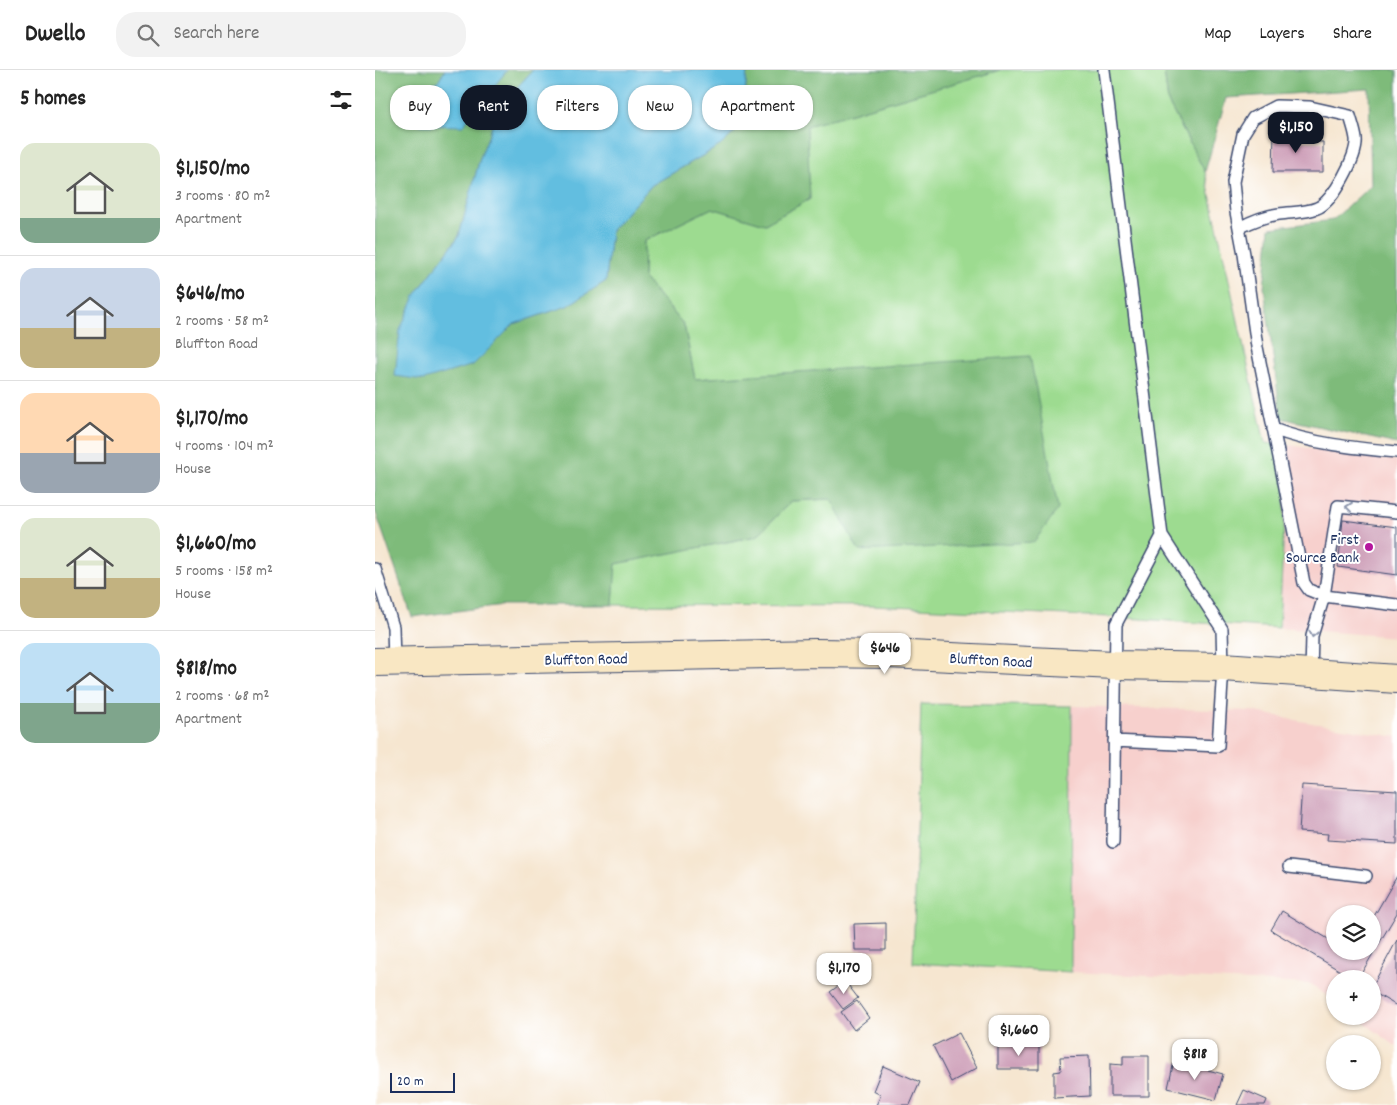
<!DOCTYPE html>
<html lang="en">
<head>
<meta charset="utf-8">
<style>
	:root { --surface:#fff; --page:#f2f2f2; --text:#222; --muted:#767676; --line:#e0e0e0; --accent:#111827 }
	body { margin:0; font-family:Dekko,sans-serif; background:var(--page); color:var(--text); height:100vh; display:flex; flex-direction:column; font-size:19px; white-space:nowrap }
	* { box-sizing:border-box; margin:0 }
	p { font-size:16px; color:var(--muted) }
	.icon { flex:none; width:28px; height:28px; fill:none; stroke:currentColor; stroke-width:2; stroke-linecap:round; stroke-linejoin:round }
	.map { position:relative; flex:1; overflow:hidden }
	.sheet { display:flex; flex-direction:column; background:var(--surface); width:375px }
	.sheet>* { flex:none }
	.top-card { position:absolute; left:15px; top:15px; width:475px; height:45px; display:flex; gap:10px }
	.buttons { position:absolute; left:951px; top:835px; display:grid; gap:10px }
	.buttons a { display:grid; place-items:center; width:55px; height:55px; border-radius:50%; background:var(--surface); box-shadow:0 1px 4px #0004; font-size:25px }
	.scale { position:absolute; left:15px; bottom:12px; width:65px; box-sizing:border-box; padding-left:5px; border:2px solid #1b2f5e; border-top:0; font-size:14px; line-height:18px; white-space:nowrap; color:#1b2f5e; -webkit-text-stroke:4px #fff; paint-order:stroke }
	.price { position:absolute; translate:-50% -42px; padding:0 11px; border-radius:10px; background:#fff; color:#222; font-size:16px; line-height:32px; filter:drop-shadow(0 1px 2px #0008) }
	.price::after { content:''; position:absolute; left:50%; top:30px; width:15px; height:11px; margin-left:-8px; background:inherit; clip-path:polygon(0 0,100% 0,50% 100%) }
	.price.selected { background:var(--accent); color:#fff }
	ul { padding:0; list-style:none }
	li { display:flex; align-items:center; gap:15px; height:125px; padding:0 20px }
	li+li { border-top:1px solid var(--line) }
	li span { display:grid; place-items:center; flex:none; width:140px; height:100px; border-radius:15px; color:#555 }
	li>.icon { margin-inline-start:auto }
	span .icon { width:60px; height:60px; fill:#fffc; stroke-width:1 }
	li b { font-size:21px }
	h2 { display:flex; justify-content:space-between; align-items:center; height:60px; padding:0 20px; font-size:21px }
	.pill { padding:0 18px; border-radius:20px; background:var(--surface); box-shadow:0 1px 4px #0004; font-size:18px; line-height:45px }
	.pill.selected { background:var(--accent); color:#fff }
	header { display:flex; align-items:center; gap:30px; box-sizing:border-box; height:70px; padding:0 25px; background:var(--surface); border-bottom:1px solid var(--line) }
	header strong { font-size:24px }
	nav { display:flex; gap:28px; margin-inline-start:auto; font-size:18px }
	.search { width:350px; height:45px; background:var(--page); display:flex; align-items:center; gap:12px; box-sizing:border-box; padding:0 18px; border-radius:20px; color:var(--muted); font-size:19px }
	main { display:flex; flex:1; min-height:0 }
	.map>svg:first-child { display:block }
	.built { fill:#f7d0cd; fill-rule:evenodd }
	.green { fill:#9ddb90; stroke:#5c8577 }
	.forest { fill:#7ebb7a; stroke:#4c756c }
	.water { fill:#62bee0; stroke:#3e769f }
	.building { fill:#cfa1ba }
	.lines { fill:none; stroke-linecap:round; stroke-linejoin:round }
	.service-casing { stroke:#3c4a6f; stroke-width:14 }
	.secondary-casing { stroke:#3c4a6f; stroke-width:30 }
	.service { stroke:#fff; stroke-width:11 }
	.secondary { stroke:#f9e7c3; stroke-width:28 }
	.oneway { stroke:#8d97ae }
	.poi-dot { fill:#b5179e; stroke:#fff; stroke-width:2 }
	.labels { text-anchor:middle; stroke-width:4; stroke-linejoin:round; paint-order:stroke }
	.poi-label { font-size:16px; fill:#1b2f5e; stroke:#fff; text-anchor:end }
	.street-label { font-size:16px; fill:#1b2f5e; stroke:#fff }
</style>
</head>
<body>
<header>
<strong>Dwello</strong>
<div class="search"><svg class="icon" aria-label="search" viewBox="0 0 24 24"><circle cx="10" cy="10" r="6"/><path d="M15 15l6 6"/></svg>Search here</div>
<nav><a>Map</a><a>Layers</a><a>Share</a></nav>
</header>
<main>
<section class="sheet">
<h2>5 homes<svg class="icon" aria-label="filters" viewBox="0 0 24 24"><path d="M4 7h16M4 17h16"/><circle cx="9" cy="7" r="2"/><circle cx="15" cy="17" r="2"/></svg></h2>
<ul>
<li><span style="background:linear-gradient(#dfe7d0 75%,#7fa58c 0)"><svg class="icon" aria-label="home" viewBox="0 0 24 24"><path d="M3 11l9-7 9 7M6 9v11h12V9"/></svg></span><div><b>$1,150/mo</b><p>3 rooms · 80 m²</p><p>Apartment</p></div></li>
<li><span style="background:linear-gradient(#c9d6e8 60%,#c2b280 0)"><svg class="icon" aria-label="home" viewBox="0 0 24 24"><path d="M3 11l9-7 9 7M6 9v11h12V9"/></svg></span><div><b>$646/mo</b><p>2 rooms · 58 m²</p><p>Bluffton Road</p></div></li>
<li><span style="background:linear-gradient(#ffd9b3 60%,#9aa5b1 0)"><svg class="icon" aria-label="home" viewBox="0 0 24 24"><path d="M3 11l9-7 9 7M6 9v11h12V9"/></svg></span><div><b>$1,170/mo</b><p>4 rooms · 104 m²</p><p>House</p></div></li>
<li><span style="background:linear-gradient(#dfe7d0 60%,#c2b280 0)"><svg class="icon" aria-label="home" viewBox="0 0 24 24"><path d="M3 11l9-7 9 7M6 9v11h12V9"/></svg></span><div><b>$1,660/mo</b><p>5 rooms · 158 m²</p><p>House</p></div></li>
<li><span style="background:linear-gradient(#bfe0f5 60%,#7fa58c 0)"><svg class="icon" aria-label="home" viewBox="0 0 24 24"><path d="M3 11l9-7 9 7M6 9v11h12V9"/></svg></span><div><b>$818/mo</b><p>2 rooms · 68 m²</p><p>Apartment</p></div></li>
</ul>
</section>
<div class="map">
<svg width="1022" height="1035" viewBox="0 0 1022 1035">
	<rect width="100%" height="100%" fill="#fff"/>
	<filter id="ink" filterUnits="userSpaceOnUse"><feTurbulence type="fractalNoise" baseFrequency=".02" numOctaves="2"/><feDisplacementMap in="SourceGraphic" scale="10" xChannelSelector="R" yChannelSelector="G"/><feConvolveMatrix kernelMatrix="1 2 1 2 8 2 1 2 1" color-interpolation-filters="sRGB"/></filter>
	<filter id="wash" filterUnits="userSpaceOnUse"><feTurbulence type="fractalNoise" baseFrequency=".0096" numOctaves="4" result="noise"/><feDisplacementMap in="SourceGraphic" scale="20" xChannelSelector="R" yChannelSelector="G"/><feGaussianBlur stdDeviation="1.12" result="paint"/><feColorMatrix in="noise" values="0 0 0 0 0 0 0 0 0 0 0 0 0 0 0 0 0 1.4 0 .05"/><feComposite in="paint" operator="in"/></filter>
	<g filter="url(#wash)">
		<rect width="100%" height="100%" fill="#f6e6d0"/>
		<!-- built -->
		<path class="built" d="M 913,375 L 1006,389 L 1022,390 L 1022,567 L 904,558 Z
			M 697,636 L 877,641 L 925,651 L 1022,667 L 1022,977 L 980,946 L 998,946 L 998,909 L 960,909 L 960,932 L 936,914 L 696,902 ZM 960,844 L 998,844 L 998,881 L 960,881 Z"/>
		<!-- green -->
		<path class="green" d="M 625,0 L 789,0 L 793,32 L 830,102 L 890,373 L 913,375 L 904,558 L 734,547 L 498,536 L 238,535 L 240,494 L 382,466 L 416,431 L 456,429 L 655,287 L 320,309 L 309,255 L 268,207 L 269,171 L 337,138 L 390,154 L 435,129 L 431,56 Z
			M 546,634 L 697,636 L 696,902 L 538,893 Z"/>
		<!-- forest -->
		<path class="forest" d="M 0,0 L 70,0 L 63,11 L 24,31 L 129,3 L 132,0 L 158,0 L 125,36 L 105,88 L 84,166 L 41,224 L 98,295 L 139,254 L 192,236 L 231,211 L 236,160 L 277,115 L 346,75 L 368,54 L 372,0 L 625,0 L 432,56 L 435,129 L 390,154 L 337,138 L 269,171 L 268,207 L 309,255 L 320,309 L 655,286 L 683,439 L 659,472 L 484,481 L 456,429 L 416,431 L 382,466 L 241,494 L 238,535 L 128,535 L 37,547 L 0,440 Z
			M 789,0 L 1022,0 L 1022,374 L 906,348 L 889,217 L 895,158 L 958,150 L 996,115 L 994,19 L 851,28 L 830,102 L 793,32 Z"/>
		<!-- water -->
		<path class="water" d="M 70,0 L 132,0 L 88,56 L 45,55 L 24,31 L 63,11 Z
			M 158,0 L 372,0 L 368,54 L 346,75 L 277,115 L 236,160 L 231,211 L 192,236 L 139,254 L 98,295 L 49,310 L 20,306 L 25,260 L 41,224 L 84,166 L 105,88 L 125,36 Z"/>
		<g id="blocks">
			<!-- building -->
			<path class="building" d="M 899,61 L 921,61 L 921,71 L 948,72 L 948,102 L 898,102 Z
				M 968,450 L 1022,457 L 1022,505 L 963,497 Z
				M 927,715 L 1022,721 L 1022,774 L 952,770 L 953,764 L 924,762 Z
				M 1022,806 L 1022,843 L 983,909 L 979,909 L 896,860 L 907,841 L 960,873 L 960,881 L 974,881 L 977,883 L 978,881 L 998,881 L 998,848 Z
				M 511,853 L 511,880 L 480,880 L 479,854 Z
				M 1022,870 L 1022,936 L 998,922 L 998,915 Z
				M 470,911 L 483,928 L 468,939 L 455,922 Z
				M 482,931 L 494,948 L 479,960 L 466,942 Z
				M 584,963 L 602,998 L 576,1012 L 558,976 Z
				M 623,975 L 664,975 L 664,999 L 623,999 Z
				M 714,986 L 715,1026 L 679,1028 L 679,1002 L 686,1001 L 685,987 Z
				M 748,986 L 774,986 L 774,1026 L 735,1026 L 735,994 L 748,995 Z
				M 799,991 L 848,1004 L 841,1030 L 793,1018 Z
				M 508,996 L 545,1012 L 535,1035 L 501,1035 L 506,1025 L 498,1021 Z
				M 869,1020 L 892,1030 L 890,1035 L 862,1035 Z"/>
		</g>
	</g>
	<g filter="url(#ink)">
		<use href="#blocks" fill-opacity="0" stroke="#3c4a6f" stroke-width="1"/>
		<g class="lines">
			<!-- service casing -->
			<g class="service-casing">
				<path id="service" d="M 729,0 L 787,466 L 741,554 L 738,772
					M 864,158 C 877,151 890,146 904,144 C 918,142 930,143 942,138 C 958,132 983,85 981,69 C 980,61 977,53 975,46 L 935,37 L 901,36 L 878,48 L 868,64 L 858,112 L 861,142 L 869,184 L 882,277 L 929,513 L 934,520 L 949,526 L 1022,535
					M 898,359 C 937,374 980,378 1022,382
					M 0,499 L 18,557 L 19,592
					M 936,603 L 937,566 L 949,526 L 963,436 L 1022,442
					M 739,671 L 843,676 L 848,597 L 847,559 L 787,466
					M 914,797 L 991,806"/>
			</g>
			<!-- secondary casing -->
			<g class="secondary-casing">
				<path id="secondary" d="M 0,592 L 440,583 L 514,584 L 739,595 L 848,597 L 1022,609"/>
			</g>
			<!-- service -->
			<use href="#service" class="service"/>
			<!-- secondary -->
			<use href="#secondary" class="secondary"/>
		</g>
		<!-- one-way arrows -->
		<defs><path id="oneway-chevron" d="M-2-3.5L2.5 0L-2 3.5" fill="none" stroke-width="1.6" stroke-linecap="round" stroke-linejoin="round" transform="scale(1.25)"/></defs>
		<g class="oneway">
			<use href="#oneway-chevron" transform="translate(974 437) rotate(-174)"/>
			<use href="#oneway-chevron" transform="translate(938 564) rotate(101)"/>
		</g>
	</g>
	<!-- markers -->
	<circle class="poi-dot" cx="994" cy="477" r="5"/>
	<g class="labels">
		<!-- poi labels -->
		<g class="poi-label">
			<text x="984" y="474">First<tspan x="984" dy="18">Source Bank</tspan></text>
		</g>
		<!-- street labels -->
		<g class="street-label">
			<text transform="translate(211 588) rotate(-1)" y="6">Bluffton Road</text>
			<text transform="translate(616 589) rotate(3)" y="6">Bluffton Road</text>
		</g>
	</g>
</svg>
<div class="buttons">
<a><svg class="icon" aria-label="layers" viewBox="0 0 24 24"><path d="M12 4l9 5-9 5-9-5zM3 14l9 5 9-5"/></svg></a>
<a>+</a>
<a>−</a>
</div>
<div class="scale">20 m</div>
<b class="price selected" style="left:921px;top:84px">$1,150</b>
<b class="price" style="left:510px;top:605px">$646</b>
<b class="price" style="left:469px;top:925px">$1,170</b>
<b class="price" style="left:644px;top:987px">$1,660</b>
<b class="price" style="left:820px;top:1011px">$818</b>
<div class="top-card">
<a class="pill">Buy</a>
<a class="pill selected">Rent</a>
<a class="pill">Filters</a>
<a class="pill">New</a>
<a class="pill">Apartment</a>
</div>
</div>
</main>
</body>
</html>
